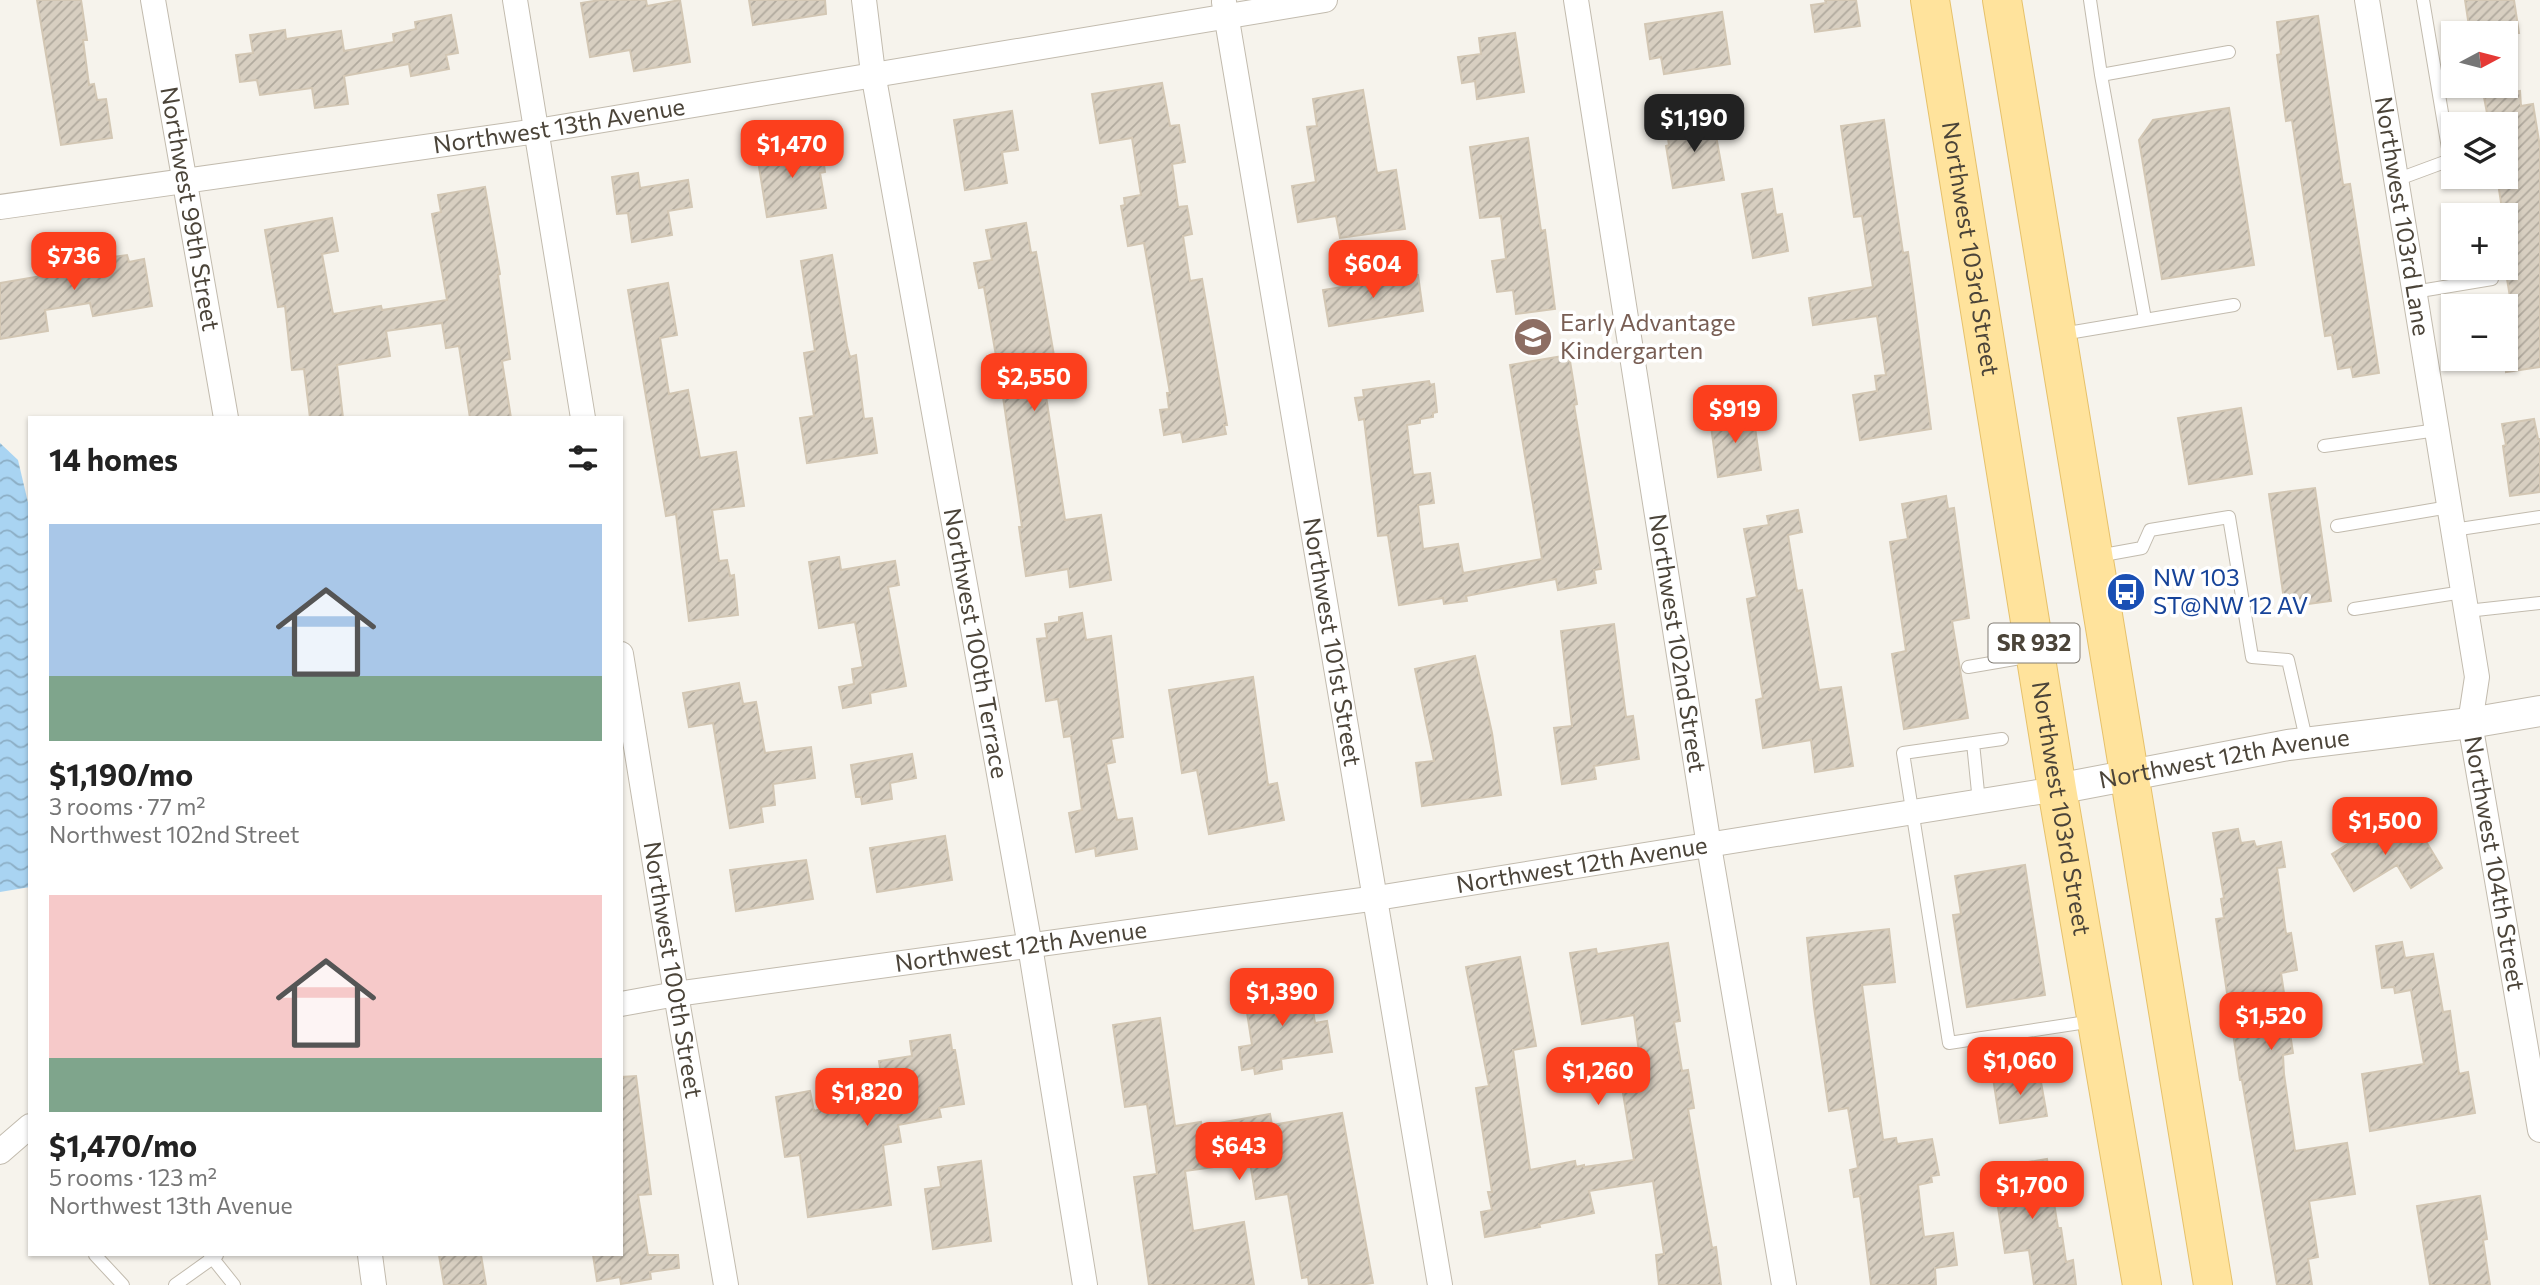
<!DOCTYPE html>
<html lang="en">
<head>
<meta charset="utf-8">
<style>
	:root { --surface:#fff; --page:#f2f2f2; --text:#222; --muted:#767676; --accent:#fc3f1d }
	body { margin:0; font-family:Commissioner,sans-serif; background:var(--page); color:var(--text); height:100vh; display:flex; flex-direction:column; font-size:26px; white-space:nowrap }
	* { box-sizing:border-box; margin:0 }
	p { font-size:23px; color:var(--muted) }
	.icon { flex:none; width:38px; height:38px; fill:none; stroke:currentColor; stroke-width:2; stroke-linecap:round; stroke-linejoin:round }
	.map { position:relative; flex:1; overflow:hidden }
	.sheet { position:absolute; left:28px; top:416px; width:595px; height:840px; display:flex; flex-direction:column; background:var(--surface); border-radius:0px; box-shadow:0 2px 5px #0004 }
	.sheet>* { flex:none }
	.needle { width:46px; rotate:83deg }
	.buttons { position:absolute; left:2441px; top:21px; display:grid; gap:14px }
	.buttons a { display:grid; place-items:center; width:77px; height:77px; border-radius:0px; background:var(--surface); box-shadow:0 2px 5px #0004; font-size:35px }
	.price { position:absolute; translate:-50% -60px; padding:0 16px; border-radius:14px; background:var(--accent); color:#fff; font-size:23px; line-height:46px; filter:drop-shadow(0 2px 4px #0008) }
	.price::after { content:''; position:absolute; left:50%; top:42px; width:21px; height:16px; margin-left:-10px; background:inherit; clip-path:polygon(0 0,100% 0,50% 100%) }
	.price.active { background:#222; color:#fff }
	ul { padding:0; list-style:none }
	li { display:grid; align-content:center; gap:14px; height:371px; padding:0 21px }
	li span { display:grid; place-items:center; height:217px; border-radius:0px; color:#555 }
	li>.icon { margin-inline-start:auto }
	span .icon { width:126px; height:126px; fill:#fffc; stroke-width:1 }
	li b { font-size:30px }
	h2 { display:flex; justify-content:space-between; align-items:center; height:84px; padding:0 21px; font-size:30px }
	.map>svg:first-child { display:block }
	.water { fill:url(#water-waves) }
	.building { fill:url(#building-hatch); stroke:#d3c7b4; stroke-width:2 }
	.lines { fill:none; stroke-linecap:round; stroke-linejoin:round }
	.service-casing { stroke:#c2bbae; stroke-width:14 }
	.minor-casing { stroke:#c2bbae; stroke-width:26 }
	.tertiary-casing { stroke:#c2bbae; stroke-width:32 }
	.primary-casing { stroke:#e6c16a; stroke-width:40 }
	.service { stroke:#fff; stroke-width:12 }
	.minor { stroke:#fff; stroke-width:24 }
	.tertiary { stroke:#fff; stroke-width:30 }
	.primary { stroke:#ffe39c; stroke-width:38 }
	.labels { text-anchor:middle; stroke-width:7; stroke-linejoin:round; paint-order:stroke }
	.shield { fill:#fff; stroke:#817c74; stroke-width:2 }
	.shield-label { font-size:23px; font-weight:bold; fill:#4b4439 }
	.street-label { font-size:24px; fill:#4b4439; stroke:#fff }
	.education-label { font-size:24px; fill:#785e54; stroke:#fff; text-anchor:start }
	.transit-label { font-size:24px; fill:#164399; stroke:#fff; text-anchor:start }
</style>
</head>
<body>
<div class="map">
<svg width="2540" height="1285" viewBox="0 0 2540 1285">
	<defs>
		<pattern id="water-waves" width="16" height="10" patternUnits="userSpaceOnUse" patternTransform="scale(1.75)"><rect width="16" height="10" fill="#a9d4f2"/><path d="M0 5q4-4 8 0t8 0" fill="none" stroke="#8caec5"/></pattern>
		<pattern id="building-hatch" width="6" height="6" patternUnits="userSpaceOnUse" patternTransform="scale(1.75)"><rect width="6" height="6" fill="#d8cfc1"/><path d="M-1 1l2-2M0 6l6-6M5 7l2-2" fill="none" stroke="#b1aa9e"/></pattern>
	</defs>
	<rect width="100%" height="100%" fill="#f6f3ec"/>
	<!-- water -->
	<path class="water" d="M 0,443 L 18,460 L 30,511 L 30,887 L 0,892 Z"/>
	<!-- building -->
	<path class="building" d="M 37,0 L 81,0 L 87,40 L 83,40 L 89,85 L 94,84 L 97,100 L 106,99 L 112,138 L 61,145 Z
		M 600,0 L 646,0 L 647,6 L 680,0 L 690,62 L 634,71 L 630,50 L 590,57 L 581,3 Z
		M 749,0 L 825,0 L 826,14 L 753,25 Z
		M 1825,0 L 1856,0 L 1860,26 L 1815,32 L 1811,5 L 1826,3 Z
		M 2465,0 L 2514,0 L 2519,33 L 2470,33 Z
		M 1722,12 L 1730,64 L 1664,74 L 1661,57 L 1650,59 L 1645,24 Z
		M 451,15 L 458,53 L 446,55 L 449,69 L 411,76 L 409,64 L 344,76 L 348,104 L 315,108 L 312,88 L 260,95 L 257,80 L 240,82 L 236,55 L 253,53 L 250,35 L 285,30 L 286,39 L 341,31 L 344,51 L 394,42 L 393,34 L 416,29 L 415,22 Z
		M 2318,16 L 2343,185 L 2350,184 L 2379,373 L 2353,377 L 2351,367 L 2338,369 L 2332,335 L 2325,336 L 2292,120 L 2286,121 L 2277,55 L 2281,54 L 2277,22 Z
		M 1515,33 L 1524,92 L 1477,99 L 1475,81 L 1462,83 L 1458,57 L 1481,54 L 1479,38 Z
		M 1162,83 L 1170,126 L 1179,125 L 1185,162 L 1172,164 L 1178,207 L 1187,206 L 1192,234 L 1183,236 L 1190,281 L 1202,279 L 1227,425 L 1224,425 L 1226,434 L 1183,442 L 1181,432 L 1164,435 L 1160,410 L 1169,409 L 1167,393 L 1170,393 L 1144,243 L 1128,246 L 1121,206 L 1125,205 L 1124,198 L 1141,195 L 1132,138 L 1100,143 L 1092,94 Z
		M 1363,90 L 1377,173 L 1396,170 L 1405,229 L 1340,238 L 1336,216 L 1298,222 L 1292,186 L 1316,182 L 1307,127 L 1317,126 L 1313,99 Z
		M 2520,91 L 2521,106 L 2533,104 L 2540,147 L 2540,367 L 2506,372 L 2506,322 L 2514,321 L 2506,273 L 2506,215 L 2503,215 L 2497,177 L 2506,177 L 2506,124 L 2489,124 L 2484,97 Z
		M 2229,108 L 2254,265 L 2162,279 L 2139,140 L 2153,120 Z
		M 1012,111 L 1018,150 L 1002,152 L 1007,183 L 965,190 L 954,120 Z
		M 1713,119 L 1724,180 L 1673,188 L 1666,146 L 1669,145 L 1666,126 Z
		M 1884,120 L 1903,253 L 1908,252 L 1931,429 L 1860,440 L 1853,395 L 1877,391 L 1875,376 L 1886,375 L 1877,316 L 1813,325 L 1809,298 L 1873,287 L 1862,216 L 1854,217 L 1841,126 Z
		M 1528,138 L 1541,231 L 1545,230 L 1555,309 L 1516,314 L 1513,290 L 1497,292 L 1492,261 L 1506,259 L 1501,216 L 1480,218 L 1470,147 Z
		M 821,144 L 825,172 L 820,173 L 826,208 L 767,217 L 757,154 Z
		M 638,173 L 640,188 L 688,180 L 692,207 L 668,211 L 672,235 L 632,242 L 628,213 L 617,214 L 612,177 Z
		M 485,187 L 500,274 L 498,275 L 510,359 L 502,361 L 511,418 L 470,418 L 459,346 L 446,348 L 442,323 L 386,331 L 390,356 L 337,365 L 343,418 L 310,418 L 304,369 L 292,370 L 285,306 L 278,307 L 265,230 L 332,218 L 338,251 L 322,254 L 333,314 L 381,306 L 382,310 L 447,300 L 432,214 L 441,212 L 438,195 Z
		M 1772,189 L 1776,215 L 1782,214 L 1788,251 L 1753,258 L 1742,194 Z
		M 1026,223 L 1031,253 L 1036,252 L 1056,367 L 1042,370 L 1065,520 L 1101,515 L 1111,580 L 1070,587 L 1068,569 L 1026,576 L 1019,527 L 1022,527 L 1002,390 L 984,287 L 979,288 L 974,263 L 992,260 L 986,230 Z
		M 104,248 L 106,258 L 127,255 L 129,262 L 144,259 L 152,306 L 93,316 L 90,303 L 45,310 L 48,331 L 0,339 L 0,283 L 65,272 L 64,265 L 82,263 L 80,252 Z
		M 832,255 L 847,346 L 850,357 L 856,355 L 864,419 L 872,418 L 877,453 L 807,463 L 800,418 L 814,416 L 804,353 L 815,351 L 801,261 Z
		M 1418,275 L 1423,311 L 1329,326 L 1323,290 Z
		M 668,283 L 677,335 L 660,338 L 669,394 L 688,390 L 700,458 L 736,452 L 744,506 L 712,510 L 719,561 L 727,560 L 730,576 L 734,575 L 738,615 L 689,621 L 676,514 L 666,516 L 628,290 Z
		M 1569,355 L 1577,404 L 1574,405 L 1601,569 L 1594,570 L 1596,583 L 1558,590 L 1556,579 L 1466,596 L 1467,601 L 1444,604 L 1443,598 L 1399,605 L 1388,535 L 1378,536 L 1364,419 L 1359,420 L 1355,398 L 1364,397 L 1363,390 L 1429,381 L 1430,385 L 1434,384 L 1437,412 L 1433,413 L 1433,417 L 1420,419 L 1420,423 L 1407,425 L 1413,475 L 1430,473 L 1434,503 L 1418,505 L 1423,549 L 1458,544 L 1463,573 L 1542,559 L 1510,365 Z
		M 2241,408 L 2252,474 L 2189,484 L 2178,418 Z
		M 1753,413 L 1761,470 L 1718,477 L 1710,419 Z
		M 2534,419 L 2538,439 L 2540,439 L 2540,492 L 2510,496 L 2503,446 L 2506,445 L 2502,424 Z
		M 2315,488 L 2331,601 L 2285,607 L 2269,494 Z
		M 1946,496 L 1948,509 L 1954,508 L 1969,618 L 1952,621 L 1968,718 L 1904,729 L 1892,654 L 1906,651 L 1890,542 L 1908,539 L 1902,504 Z
		M 1798,510 L 1802,532 L 1788,535 L 1797,591 L 1802,590 L 1819,690 L 1841,687 L 1853,766 L 1815,772 L 1811,740 L 1763,748 L 1756,700 L 1763,698 L 1747,599 L 1757,597 L 1744,529 L 1769,525 L 1767,516 Z
		M 839,557 L 841,570 L 895,561 L 899,585 L 888,587 L 906,686 L 870,693 L 871,703 L 843,708 L 839,687 L 854,684 L 852,669 L 863,667 L 855,622 L 819,628 L 809,562 Z
		M 1082,613 L 1086,640 L 1111,636 L 1123,737 L 1111,739 L 1115,762 L 1106,764 L 1117,820 L 1132,818 L 1137,849 L 1096,856 L 1095,848 L 1076,852 L 1069,813 L 1082,810 L 1071,736 L 1064,737 L 1058,699 L 1046,701 L 1037,639 L 1047,638 L 1045,624 L 1059,622 L 1059,617 Z
		M 1614,624 L 1626,717 L 1633,716 L 1639,759 L 1594,766 L 1596,779 L 1562,784 L 1554,728 L 1572,726 L 1561,631 Z
		M 1475,656 L 1492,733 L 1501,795 L 1422,806 L 1416,763 L 1434,761 L 1415,669 Z
		M 1253,677 L 1268,785 L 1277,783 L 1284,820 L 1209,834 L 1197,770 L 1182,773 L 1169,690 Z
		M 739,683 L 743,704 L 756,702 L 765,753 L 811,747 L 815,778 L 773,784 L 775,805 L 761,807 L 763,822 L 730,828 L 713,723 L 689,727 L 683,693 Z
		M 912,754 L 916,778 L 890,783 L 892,799 L 862,804 L 861,797 L 856,797 L 851,765 Z
		M 2378,818 L 2392,840 L 2406,831 L 2414,844 L 2424,838 L 2442,868 L 2411,888 L 2397,865 L 2354,891 L 2332,854 L 2351,842 L 2348,837 Z
		M 2238,829 L 2241,843 L 2254,841 L 2256,847 L 2281,842 L 2285,867 L 2277,868 L 2286,934 L 2291,933 L 2297,970 L 2281,973 L 2293,1053 L 2283,1055 L 2284,1074 L 2295,1151 L 2347,1143 L 2355,1194 L 2309,1201 L 2318,1257 L 2308,1259 L 2312,1285 L 2277,1285 L 2242,1080 L 2240,1080 L 2216,919 L 2224,918 L 2221,899 L 2224,898 L 2213,833 Z
		M 945,836 L 952,880 L 877,892 L 870,848 Z
		M 806,860 L 813,899 L 736,911 L 730,870 Z
		M 2025,865 L 2045,995 L 1967,1007 L 1953,915 L 1961,914 L 1955,876 Z
		M 1889,929 L 1895,982 L 1862,985 L 1883,1140 L 1896,1138 L 1897,1144 L 1932,1139 L 1939,1175 L 1931,1176 L 1932,1182 L 1918,1185 L 1924,1237 L 1953,1233 L 1957,1265 L 1935,1268 L 1936,1285 L 1871,1285 L 1860,1196 L 1854,1197 L 1850,1170 L 1858,1168 L 1848,1108 L 1829,1111 L 1814,1007 L 1807,938 Z
		M 2402,942 L 2405,958 L 2433,954 L 2443,1012 L 2450,1011 L 2459,1074 L 2468,1072 L 2475,1113 L 2370,1131 L 2362,1074 L 2424,1064 L 2411,990 L 2395,993 L 2394,987 L 2382,988 L 2376,946 Z
		M 1668,943 L 1680,1021 L 1674,1022 L 1682,1071 L 1688,1070 L 1694,1108 L 1688,1109 L 1712,1248 L 1716,1247 L 1721,1285 L 1659,1285 L 1656,1255 L 1664,1254 L 1653,1181 L 1589,1191 L 1594,1213 L 1539,1224 L 1540,1227 L 1485,1237 L 1481,1212 L 1492,1210 L 1488,1192 L 1492,1192 L 1476,1088 L 1489,1086 L 1466,967 L 1520,957 L 1536,1046 L 1513,1050 L 1530,1170 L 1575,1161 L 1576,1167 L 1584,1165 L 1584,1167 L 1634,1160 L 1621,1081 L 1628,1080 L 1625,1062 L 1640,1059 L 1634,1015 L 1582,1024 L 1570,953 L 1596,949 L 1597,954 Z
		M 1309,983 L 1315,1023 L 1327,1021 L 1332,1052 L 1281,1059 L 1282,1069 L 1255,1074 L 1254,1068 L 1242,1070 L 1239,1047 L 1252,1045 L 1244,993 Z
		M 1160,1018 L 1175,1126 L 1201,1122 L 1202,1126 L 1270,1114 L 1272,1125 L 1342,1113 L 1373,1283 L 1359,1285 L 1309,1285 L 1308,1277 L 1302,1278 L 1288,1194 L 1256,1199 L 1250,1162 L 1185,1171 L 1193,1231 L 1244,1222 L 1254,1285 L 1149,1285 L 1134,1177 L 1157,1174 L 1147,1104 L 1125,1107 L 1113,1025 Z
		M 950,1035 L 952,1050 L 955,1050 L 964,1104 L 939,1108 L 941,1117 L 898,1125 L 901,1142 L 883,1145 L 891,1205 L 808,1217 L 800,1155 L 785,1157 L 776,1097 L 810,1091 L 814,1111 L 884,1093 L 879,1061 L 912,1056 L 910,1041 Z
		M 2039,1071 L 2047,1116 L 2000,1123 L 1993,1078 Z
		M 636,1076 L 651,1194 L 638,1195 L 648,1255 L 678,1255 L 679,1268 L 650,1272 L 651,1279 L 621,1284 L 620,1277 L 597,1281 L 593,1255 L 621,1255 L 621,1077 Z
		M 2047,1159 L 2058,1228 L 2061,1228 L 2066,1262 L 2073,1260 L 2076,1285 L 2034,1285 L 2029,1250 L 2005,1253 L 1992,1168 Z
		M 981,1161 L 991,1241 L 933,1249 L 925,1189 L 941,1187 L 938,1167 Z
		M 2480,1196 L 2487,1239 L 2483,1240 L 2490,1285 L 2430,1285 L 2417,1206 Z
		M 439,1255 L 481,1255 L 486,1285 L 444,1285 Z"/>
	<g class="lines">
		<!-- service casing -->
		<g class="service-casing">
			<path id="service" d="M 2090,0 L 2101,75 L 2229,52
				M 2101,75 L 2145,319
				M 2396,180 L 2450,160 L 2423,0
				M 2414,292 L 2492,279
				M 2062,334 L 2234,305
				M 2324,446 L 2437,430
				M 2337,526 L 2449,507
				M 2453,530 L 2540,517
				M 2098,556 L 2142,548 L 2150,530 L 2229,517 L 2252,657 L 2288,660 L 2307,743
				M 2354,609 L 2463,592
				M 2467,611 L 2540,603
				M 1968,667 L 2032,656
				M 2002,739 L 1903,753 L 1949,1043 L 2093,1021
				M 1973,743 L 1979,802
				M 95,1255 L 123,1285
				M 210,1255 L 234,1285
				M 175,1285 L 217,1255"/>
		</g>
		<!-- minor casing -->
		<g class="minor-casing">
			<g id="minor">
				<path id="s1" d="M 153,0 L 226,418"/>
				<path d="M 515,0 L 583,418"/>
				<path id="s2" d="M 864,0 L 873,73 L 1030,946 L 1085,1285"/>
				<path id="s3" d="M 1576,0 L 1709,846 L 1784,1285"/>
				<path id="s4" d="M 2367,0 L 2477,677 L 2470,723 L 2540,1130"/>
				<path id="s5" d="M 1224,2 L 1440,1285"/>
				<path id="s6" d="M 0,207 L 537,131 L 1325,0"/>
				<path id="s7" d="M 621,654 L 676,994 L 726,1285"/>
				<path id="s8" d="M 621,1004 L 676,994 L 1377,898 L 2057,789"/>
				<path d="M 0,1152 L 30,1126"/>
				<path d="M 370,1255 L 374,1285"/>
			</g>
		</g>
		<!-- tertiary casing -->
		<g class="tertiary-casing">
			<g id="tertiary">
				<path id="s9" d="M 2057,789 L 2288,745 L 2470,723 L 2540,711"/>
			</g>
		</g>
		<!-- primary casing -->
		<g class="primary-casing">
			<g id="primary">
				<path id="s10" d="M 1930,0 L 2057,789 L 2142,1285"/>
				<path d="M 2002,0 L 2213,1285"/>
			</g>
		</g>
		<!-- service -->
		<use href="#service" class="service"/>
		<!-- minor -->
		<use href="#minor" class="minor"/>
		<!-- tertiary -->
		<use href="#tertiary" class="tertiary"/>
		<!-- primary -->
		<use href="#primary" class="primary"/>
	</g>
	<!-- icons -->
	<defs>
		<g id="school-disc" transform="scale(2.0125)"><circle r="9.5" fill="#8d6e63" stroke="#fff"/><path d="M0-5L7-2L0 1L-7-2ZM-4 1L0 2.5L4 1V4Q0 6-4 4Z" fill="#fff"/></g>
		<g id="bus-disc" transform="scale(2.0125)"><circle r="9.5" fill="#1a4fb4" stroke="#fff"/><path d="M-5-6H5V4H4V6H2V4H-2V6H-4V4H-5ZM-3.5-4V0h7V-4ZM-3.5 1.2v1.5H-2V1.2ZM2 1.2v1.5H3.5V1.2Z" fill="#fff"/></g>
	</defs>
	<g fill-rule="evenodd">
		<use href="#school-disc" x="1533" y="337"/>
		<use href="#bus-disc" x="2126" y="592"/>
	</g>
	<g class="labels">
		<!-- shield labels -->
		<rect class="shield" x="1988.5" y="623.5" width="91" height="39" rx="5"/>
		<g class="shield-label">
			<text x="2034" y="651">SR 932</text>
		</g>
		<!-- street labels -->
		<g class="street-label">
			<text dy="8" stroke="none"><textPath href="#s6" startOffset="565">Northwest 13th Avenue</textPath></text>
			<text dy="8" stroke="none"><textPath href="#s1" startOffset="212">Northwest 99th Street</textPath></text>
			<text dy="8" stroke="none"><textPath href="#s4" startOffset="219">Northwest 103rd Lane</textPath></text>
			<text dy="8" stroke="none"><textPath href="#s10" startOffset="252">Northwest 103rd Street</textPath></text>
			<text dy="8" stroke="none"><textPath href="#s2" startOffset="653">Northwest 100th Terrace</textPath></text>
			<text dy="8" stroke="none"><textPath href="#s5" startOffset="649">Northwest 101st Street</textPath></text>
			<text dy="8" stroke="none"><textPath href="#s3" startOffset="651">Northwest 102nd Street</textPath></text>
			<text dy="8" stroke="none"><textPath href="#s9" startOffset="170">Northwest 12th Avenue</textPath></text>
			<text dy="8" stroke="none"><textPath href="#s10" startOffset="819">Northwest 103rd Street</textPath></text>
			<text dy="8" stroke="none"><textPath href="#s4" startOffset="875">Northwest 104th Street</textPath></text>
			<text dy="8" stroke="none"><textPath href="#s8" startOffset="971">Northwest 12th Avenue</textPath></text>
			<text dy="8" stroke="none"><textPath href="#s8" startOffset="404">Northwest 12th Avenue</textPath></text>
			<text dy="8" stroke="none"><textPath href="#s7" startOffset="320">Northwest 100th Street</textPath></text>
		</g>
		<!-- education labels -->
		<g class="education-label">
			<text x="1560" y="331">Early Advantage<tspan x="1560" dy="28">Kindergarten</tspan></text>
		</g>
		<!-- transit labels -->
		<g class="transit-label">
			<text x="2153" y="586">NW 103<tspan x="2153" dy="28">ST@NW 12 AV</tspan></text>
		</g>
	</g>
</svg>
<div class="buttons">
<a><svg class="needle" viewBox="-14 -14 28 28"><path d="M0-13l5 13h-10z" fill="#e53935"/><path d="M0 13l5-13h-10z" fill="#767676"/></svg></a>
<a><svg class="icon" aria-label="layers" viewBox="0 0 24 24"><path d="M12 4l9 5-9 5-9-5zM3 14l9 5 9-5"/></svg></a>
<a>+</a>
<a>−</a>
</div>
<b class="price active" style="left:1694px;top:154px">$1,190</b>
<b class="price" style="left:792px;top:180px">$1,470</b>
<b class="price" style="left:74px;top:292px">$736</b>
<b class="price" style="left:1373px;top:300px">$604</b>
<b class="price" style="left:1034px;top:413px">$2,550</b>
<b class="price" style="left:1735px;top:445px">$919</b>
<b class="price" style="left:2385px;top:857px">$1,500</b>
<b class="price" style="left:1282px;top:1028px">$1,390</b>
<b class="price" style="left:2271px;top:1052px">$1,520</b>
<b class="price" style="left:2020px;top:1097px">$1,060</b>
<b class="price" style="left:1598px;top:1107px">$1,260</b>
<b class="price" style="left:867px;top:1128px">$1,820</b>
<b class="price" style="left:1239px;top:1182px">$643</b>
<b class="price" style="left:2032px;top:1221px">$1,700</b>
<section class="sheet">
<h2>14 homes<svg class="icon" aria-label="filters" viewBox="0 0 24 24"><path d="M4 7h16M4 17h16"/><circle cx="9" cy="7" r="2"/><circle cx="15" cy="17" r="2"/></svg></h2>
<ul>
<li><span style="background:linear-gradient(#a9c7e8 70%,#7fa58c 0)"><svg class="icon" aria-label="home" viewBox="0 0 24 24"><path d="M3 11l9-7 9 7M6 9v11h12V9"/></svg></span><div><b>$1,190/mo</b><p>3 rooms · 77 m²</p><p>Northwest 102nd Street</p></div></li>
<li><span style="background:linear-gradient(#f6c9c9 75%,#7fa58c 0)"><svg class="icon" aria-label="home" viewBox="0 0 24 24"><path d="M3 11l9-7 9 7M6 9v11h12V9"/></svg></span><div><b>$1,470/mo</b><p>5 rooms · 123 m²</p><p>Northwest 13th Avenue</p></div></li>
</ul>
</section>
</div>
</body>
</html>
